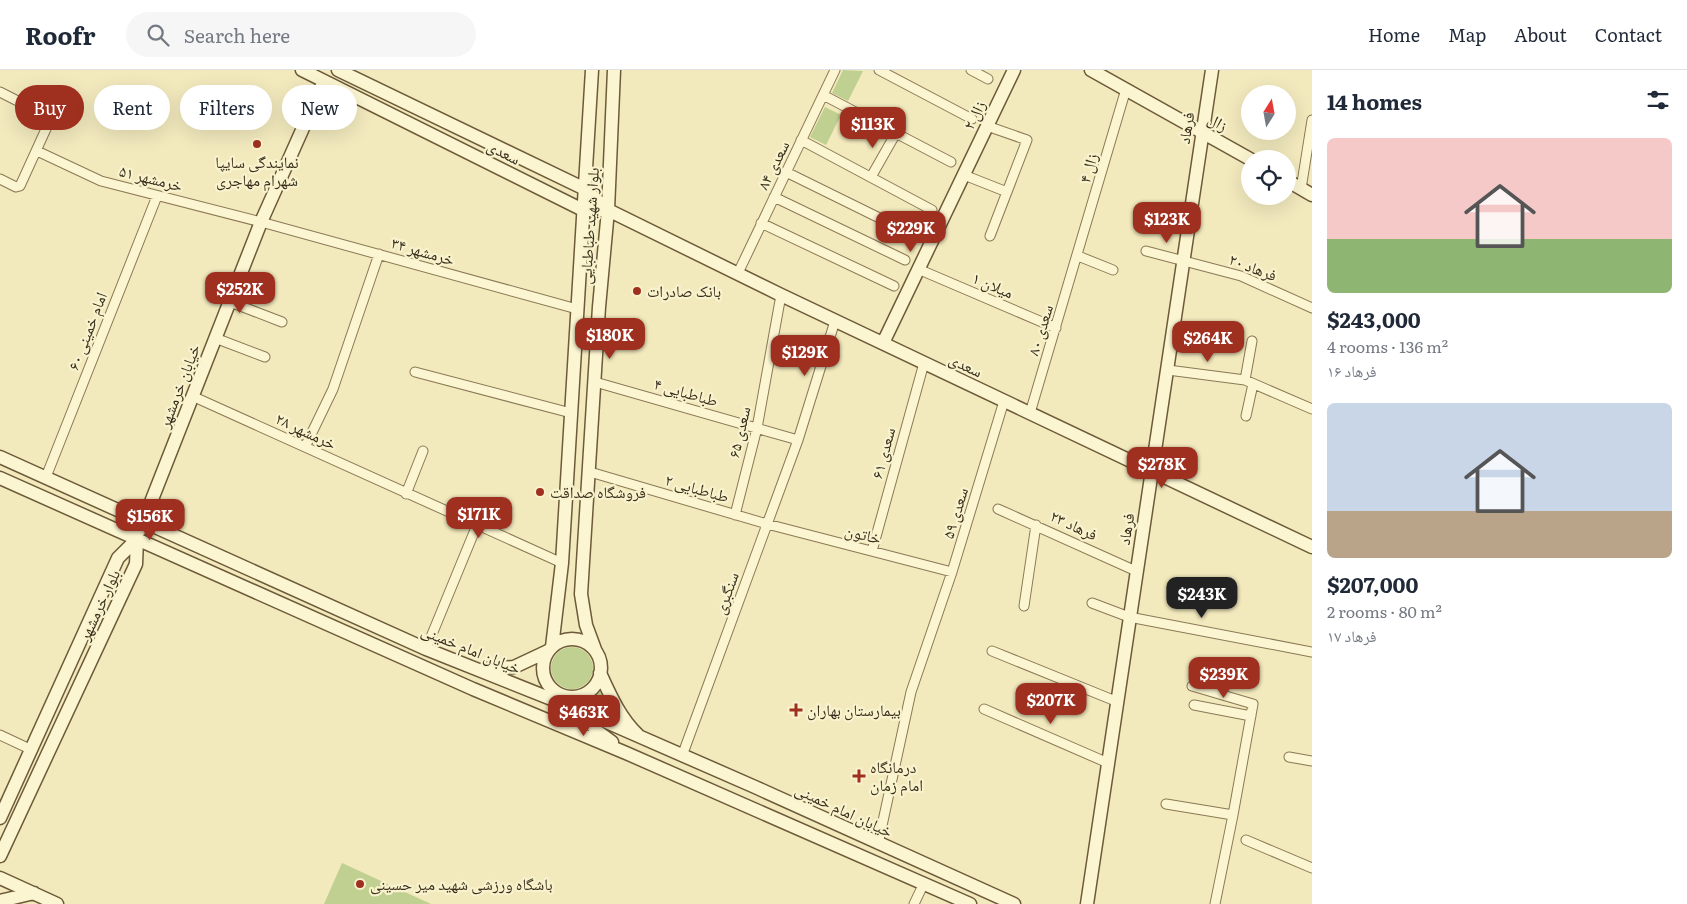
<!DOCTYPE html>
<html lang="en">
<head>
<meta charset="utf-8">
<style>
	:root { --surface:#fff; --page:#f6f6f7; --text:#1f2937; --muted:#747a83; --line:#e0e1e3; --accent:#9f301f }
	body { margin:0; font-family:Literata,"Noto Naskh Arabic",serif; background:var(--page); color:var(--text); height:100vh; display:flex; flex-direction:column; font-size:19px; white-space:nowrap }
	* { box-sizing:border-box; margin:0 }
	p { font-size:16px; color:var(--muted) }
	.icon { flex:none; width:28px; height:28px; fill:none; stroke:currentColor; stroke-width:2; stroke-linecap:round; stroke-linejoin:round }
	.map { position:relative; flex:1; overflow:hidden }
	.side { display:flex; flex-direction:column; background:var(--surface); width:375px }
	.side>* { flex:none }
	.guide { position:absolute; left:15px; top:15px; width:475px; height:45px; display:flex; gap:10px }
	.needle { width:32px; rotate:11deg }
	.tools { position:absolute; left:1241px; top:15px; display:grid; gap:10px }
	.tools a { display:grid; place-items:center; width:55px; height:55px; border-radius:50%; background:var(--surface); box-shadow:0 5px 20px #0002; font-size:25px }
	.price { position:absolute; translate:-50% -42px; padding:0 11px; border-radius:10px; background:var(--accent); color:#fff; font-size:16px; line-height:32px; filter:drop-shadow(0 1px 2px #0008) }
	.price::after { content:''; position:absolute; left:50%; top:30px; width:15px; height:11px; margin-left:-8px; background:inherit; clip-path:polygon(0 0,100% 0,50% 100%) }
	.price.selected { background:#222; color:#fff }
	ul { padding:0; list-style:none }
	li { display:grid; align-content:center; gap:10px; height:265px; padding:0 15px }
	li span { display:grid; place-items:center; height:155px; border-radius:8px; color:#555 }
	li>.icon { margin-inline-start:auto }
	span .icon { width:90px; height:90px; fill:#fffc; stroke-width:1 }
	li b { font-size:21px }
	h2 { display:flex; justify-content:space-between; align-items:center; height:60px; padding:0 15px; font-size:21px }
	.tag { padding:0 18px; border-radius:22px; background:var(--surface); box-shadow:0 5px 20px #0002; font-size:18px; line-height:45px }
	.tag.selected { background:var(--accent); color:#fff }
	header { display:flex; align-items:center; gap:30px; box-sizing:border-box; height:70px; padding:0 25px; background:var(--surface); border-bottom:1px solid var(--line) }
	header strong { font-size:24px }
	nav { display:flex; gap:28px; margin-inline-start:auto; font-size:18px }
	.search { width:350px; height:45px; background:var(--page); display:flex; align-items:center; gap:12px; box-sizing:border-box; padding:0 18px; border-radius:28px; color:var(--muted); font-size:19px }
	main { display:flex; flex:1; min-height:0 }
	.map>svg:first-child { display:block }
	.green { fill:#c0d090 }
	.lines { fill:none; stroke-linecap:round; stroke-linejoin:round }
	.street-casing { stroke:#8b7955; stroke-width:11 }
	.secondary-casing { stroke:#6d5a38; stroke-width:15 }
	.street { stroke:#fcf5d1; stroke-width:9 }
	.secondary { stroke:#fcf5d1; stroke-width:12 }
	.poi-dot { fill:#9f301f; stroke:#f8f2cd; stroke-width:2 }
	.labels { text-anchor:middle; stroke-width:4.5; stroke-linejoin:round; paint-order:stroke }
	.street-label { font-size:16px; fill:#392e1b; stroke:#f8f2cd }
	.poi-label { font-size:16px; fill:#392e1b; stroke:#f8f2cd; text-anchor:start }
</style>
</head>
<body>
<header>
<strong>Roofr</strong>
<div class="search"><svg class="icon" aria-label="search" viewBox="0 0 24 24"><circle cx="10" cy="10" r="6"/><path d="M15 15l6 6"/></svg>Search here</div>
<nav><a>Home</a><a>Map</a><a>About</a><a>Contact</a></nav>
</header>
<main>
<div class="map">
<svg width="1312" height="834" viewBox="0 0 1312 834">
	<rect width="100%" height="100%" fill="#f2e9bd"/>
	<!-- green -->
	<path class="green" d="M 843,0 L 863,1 L 848,31 L 832,23 Z
		M 825,37 L 841,45 L 826,75 L 810,67 Z
		M551 598a21 21 0 1 1 42 0a21 21 0 1 1-42 0Z
		M 603,618 L 619,653 L 601,647 L 582,633 L 593,629 Z
		M 342,793 L 431,834 L 324,834 Z"/>
	<g class="lines">
		<!-- street casing -->
		<g class="street-casing">
			<path id="street" d="M 879,0 L 972,49
				M 971,0 L 988,9
				M 0,22 L 51,48 L 20,116 L 16,117 L 0,109
				M 823,25 L 951,92
				M 987,56 L 1027,70 L 990,166
				M 801,70 L 932,140
				M 37,81 L 101,111 L 261,152 L 577,239
				M 786,102 L 916,166
				M 964,105 L 1007,122
				M 871,107 L 896,63
				M 1301,119 L 1312,50
				M 774,127 L 905,190
				M 761,153 L 894,216
				M 1146,181 L 1241,206 L 1312,238
				M 1078,186 L 1113,200
				M 918,199 L 1056,258
				M 738,203 L 835,0
				M 230,232 L 282,252
				M 215,268 L 265,287
				M 1168,300 L 1245,310 L 1312,339
				M 415,302 L 571,343
				M 1245,310 L 1252,271
				M 595,312 L 798,370
				M 192,326 L 562,493
				M 1030,343 L 1126,19
				M 1246,346 L 1253,314
				M 305,377 L 333,319 L 379,184
				M 590,402 L 767,454 L 952,502
				M 46,407 L 157,126
				M 406,424 L 423,381
				M 998,439 L 1136,501
				M 735,445 L 757,358 L 781,225
				M 872,481 L 924,293
				M 1092,533 L 1129,547 L 1312,582
				M 1024,536 L 1036,455
				M 426,579 L 477,455
				M 992,581 L 1118,632
				M 1192,616 L 1253,634 L 1233,745
				M 1194,635 L 1251,646
				M 984,639 L 1108,693
				M 0,665 L 32,680
				M 682,686 L 798,370 L 835,251
				M 1289,687 L 1312,691
				M 1166,734 L 1233,745 L 1215,834
				M 1246,770 L 1312,798
				M 878,774 L 911,622 L 952,502 L 1004,331
				M 914,834 L 924,813"/>
		</g>
		<!-- secondary casing -->
		<g class="secondary-casing">
			<path id="secondary" d="M 302,0 L 583,140 L 608,140
				M 338,0 L 583,118 L 608,140 L 781,225 L 1312,477
				M 1091,0 L 1250,89
				M 1288,111 L 1312,125
				M 883,273 L 1014,0
				M 0,387 L 426,579 L 579,640 L 755,717 L 1014,834
				M 0,408 L 473,619 L 626,683 L 970,834
				M 140,460 L 261,152 L 324,11
				M543 598a29 29 0 1 1 58 0a29 29 0 1 1-58 0Z
				M 552,577 L 562,493 L 592,0
				M 596,582 L 586,555 L 581,524 L 599,237 L 608,140 L 614,0
				M 484,599 L 514,597 L 548,581
				M 600,603 C 610,625 620,648 638,665
				M 582,643 L 597,661 L 612,672
				M 0,748 L 118,488 L 137,469 L 136,494 L 0,786
				M 0,808 L 57,834
				M 0,831 L 34,823
				M 1087,834 L 1212,0"/>
		</g>
		<!-- street -->
		<use href="#street" class="street"/>
		<!-- secondary -->
		<use href="#secondary" class="secondary"/>
	</g>
	<!-- markers -->
	<g class="poi-dot">
		<circle cx="257" cy="74" r="5"/>
		<circle cx="637" cy="221" r="5"/>
		<circle cx="540" cy="422" r="5"/>
		<path d="M793.5 632.5h5v5h5v5h-5v5h-5v-5h-5v-5h5z"/>
		<path d="M856.5 698.5h5v5h5v5h-5v5h-5v-5h-5v-5h5z"/>
		<circle cx="360" cy="814" r="5"/>
	</g>
	<g class="labels">
		<!-- street labels -->
		<g class="street-label">
			<text transform="translate(974 45) rotate(-64)" y="6">زال ۲</text>
			<text transform="translate(1218 52) rotate(30)" y="6">زال</text>
			<text transform="translate(1186 58) rotate(-81)" y="6">فرهاد</text>
			<text transform="translate(504 82) rotate(27)" y="6">سعدی</text>
			<text transform="translate(773 95) rotate(-64)" y="6">سعدی ۸۴</text>
			<text transform="translate(1088 98) rotate(-74)" y="6">زال ۴</text>
			<text transform="translate(151 108) rotate(14)" y="6">خرمشهر ۵۱</text>
			<text transform="translate(589 156) rotate(-86)" y="6">بلوار شهید طباطبایی</text>
			<text transform="translate(423 181) rotate(16)" y="6">خرمشهر ۳۴</text>
			<text transform="translate(1253 197) rotate(21)" y="6">فرهاد ۲۰</text>
			<text transform="translate(993 215) rotate(23)" y="6">میلان ۱</text>
			<text transform="translate(1040 260) rotate(-73)" y="6">سعدی ۸۰</text>
			<text transform="translate(87 261) rotate(-69)" y="6">امام خمینی ۶۰</text>
			<text transform="translate(966 295) rotate(26)" y="6">سعدی</text>
			<text transform="translate(179 316) rotate(-69)" y="6">خیابان خرمشهر</text>
			<text transform="translate(686 322) rotate(16)" y="6">طباطبایی ۴</text>
			<text transform="translate(306 361) rotate(25)" y="6">خرمشهر ۲۸</text>
			<text transform="translate(739 362) rotate(-77)" y="6">سعدی ۶۵</text>
			<text transform="translate(883 383) rotate(-75)" y="6">سعدی ۶۱</text>
			<text transform="translate(697 418) rotate(16)" y="6">طباطبایی ۲</text>
			<text transform="translate(955 443) rotate(-73)" y="6">سعدی ۵۹</text>
			<text transform="translate(1074 455) rotate(25)" y="6">فرهاد ۲۳</text>
			<text transform="translate(1126 459) rotate(-81)" y="6">فرهاد</text>
			<text transform="translate(863 464) rotate(14)" y="6">خاتون</text>
			<text transform="translate(726 523) rotate(-70)" y="6">سنگبری</text>
			<text transform="translate(99 535) rotate(-65)" y="6">بلوار خرمشهر</text>
			<text transform="translate(471 579) rotate(22)" y="6">خیابان امام خمینی</text>
			<text transform="translate(844 740) rotate(25)" y="6">خیابان امام خمینی</text>
		</g>
		<!-- poi labels -->
		<g class="poi-label">
			<text x="257" y="98" text-anchor="middle">نمایندگی سایپا<tspan x="257" dy="18">شهرام مهاجری</tspan></text>
			<text x="647" y="227">بانک صادرات</text>
			<text x="550" y="428">فروشگاه صداقت</text>
			<text x="807" y="646">بیمارستان بهاران</text>
			<text x="870" y="703">درمانگاه<tspan x="870" dy="18">امام زمان</tspan></text>
			<text x="370" y="820">باشگاه ورزشی شهید میر حسینی</text>
		</g>
	</g>
</svg>
<div class="tools">
<a><svg class="needle" viewBox="-14 -14 28 28"><path d="M0-13l5 13h-10z" fill="#e53935"/><path d="M0 13l5-13h-10z" fill="#747a83"/></svg></a>
<a><svg class="icon" aria-label="locate" viewBox="0 0 24 24"><circle cx="12" cy="12" r="6"/><path d="M12 2v4M12 18v4M2 12h4M18 12h4"/></svg></a>
</div>
<b class="price" style="left:873px;top:79px">$113K</b>
<b class="price" style="left:1167px;top:174px">$123K</b>
<b class="price" style="left:911px;top:183px">$229K</b>
<b class="price" style="left:240px;top:244px">$252K</b>
<b class="price" style="left:610px;top:290px">$180K</b>
<b class="price" style="left:1208px;top:293px">$264K</b>
<b class="price" style="left:805px;top:307px">$129K</b>
<b class="price" style="left:1162px;top:419px">$278K</b>
<b class="price" style="left:479px;top:469px">$171K</b>
<b class="price" style="left:150px;top:471px">$156K</b>
<b class="price selected" style="left:1202px;top:549px">$243K</b>
<b class="price" style="left:1224px;top:629px">$239K</b>
<b class="price" style="left:1051px;top:655px">$207K</b>
<b class="price" style="left:584px;top:667px">$463K</b>
<div class="guide">
<a class="tag selected">Buy</a>
<a class="tag">Rent</a>
<a class="tag">Filters</a>
<a class="tag">New</a>
</div>
</div>
<section class="side">
<h2>14 homes<svg class="icon" aria-label="filters" viewBox="0 0 24 24"><path d="M4 7h16M4 17h16"/><circle cx="9" cy="7" r="2"/><circle cx="15" cy="17" r="2"/></svg></h2>
<ul>
<li><span style="background:linear-gradient(#f6c9c9 65%,#8fb573 0)"><svg class="icon" aria-label="home" viewBox="0 0 24 24"><path d="M3 11l9-7 9 7M6 9v11h12V9"/></svg></span><div><b>$243,000</b><p>4 rooms · 136 m²</p><p>فرهاد ۱۶</p></div></li>
<li><span style="background:linear-gradient(#c9d6e8 70%,#b9a48a 0)"><svg class="icon" aria-label="home" viewBox="0 0 24 24"><path d="M3 11l9-7 9 7M6 9v11h12V9"/></svg></span><div><b>$207,000</b><p>2 rooms · 80 m²</p><p>فرهاد ۱۷</p></div></li>
</ul>
</section>
</main>
</body>
</html>
